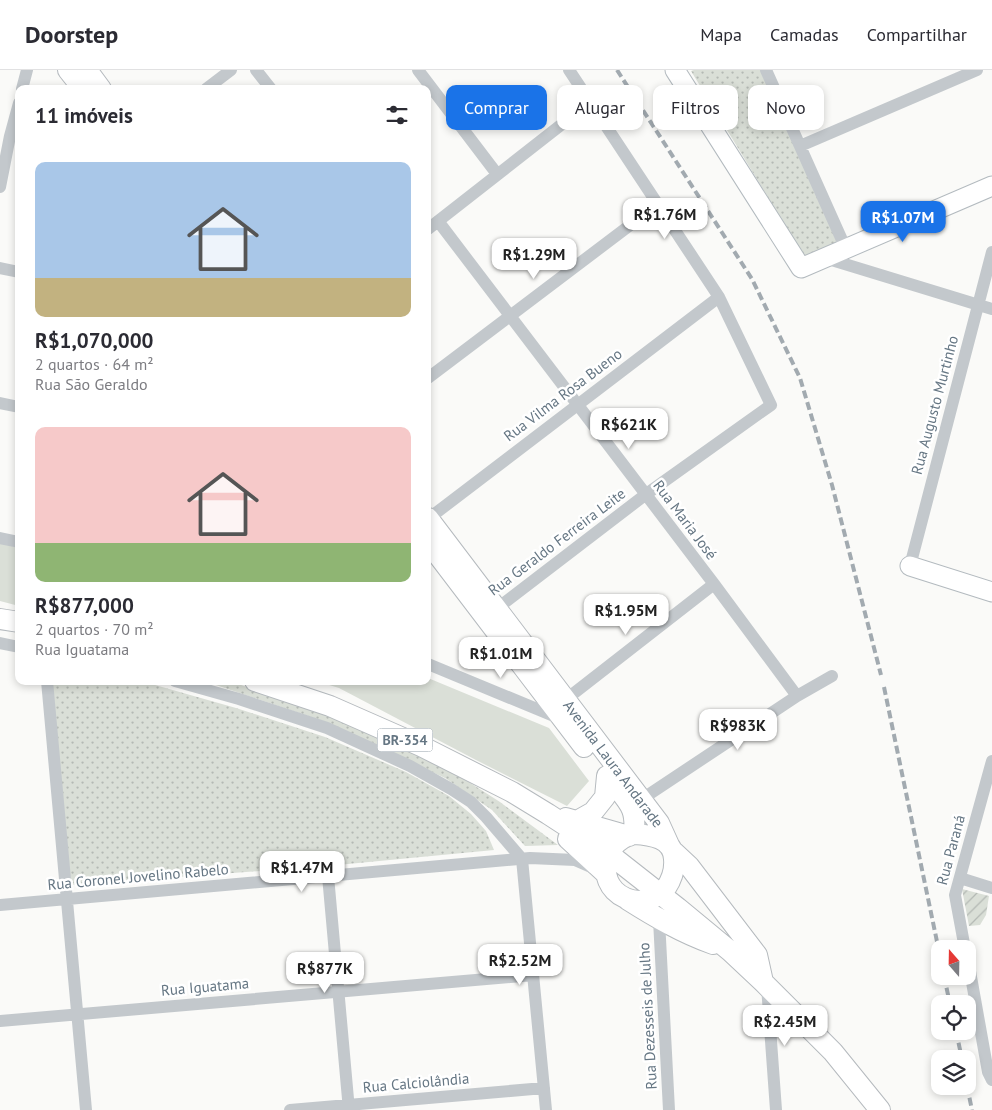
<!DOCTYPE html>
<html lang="pt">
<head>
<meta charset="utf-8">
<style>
	:root { --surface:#fff; --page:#f7f7f7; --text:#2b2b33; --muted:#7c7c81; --line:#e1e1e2; --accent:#1a73e8 }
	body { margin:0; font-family:"PT Sans",sans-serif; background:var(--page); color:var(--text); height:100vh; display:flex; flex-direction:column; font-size:19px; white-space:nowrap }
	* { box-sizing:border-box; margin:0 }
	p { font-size:16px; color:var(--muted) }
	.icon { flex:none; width:28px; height:28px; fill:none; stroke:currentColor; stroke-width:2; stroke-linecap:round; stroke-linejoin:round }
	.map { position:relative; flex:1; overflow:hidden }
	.drawer { position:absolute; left:15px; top:15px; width:416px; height:600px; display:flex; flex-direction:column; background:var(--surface); border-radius:10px; box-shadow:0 2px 8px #0003 }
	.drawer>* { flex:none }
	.banner { position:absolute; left:446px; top:15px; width:470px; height:45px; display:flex; gap:10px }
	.needle { width:32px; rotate:340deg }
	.fabs { position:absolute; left:931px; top:870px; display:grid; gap:10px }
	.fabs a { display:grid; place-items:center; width:45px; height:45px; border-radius:10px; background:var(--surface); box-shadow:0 2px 8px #0003; font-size:25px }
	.price { position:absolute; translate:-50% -42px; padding:0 11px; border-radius:10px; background:#fff; color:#222; font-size:16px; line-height:32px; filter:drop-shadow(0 1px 2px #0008) }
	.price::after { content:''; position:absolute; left:50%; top:30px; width:15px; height:11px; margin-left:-8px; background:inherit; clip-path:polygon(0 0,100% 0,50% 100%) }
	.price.current { background:var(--accent); color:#fff }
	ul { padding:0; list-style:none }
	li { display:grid; align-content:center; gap:10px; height:265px; padding:0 20px }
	li span { display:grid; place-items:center; height:155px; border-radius:10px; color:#555 }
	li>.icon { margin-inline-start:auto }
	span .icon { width:90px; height:90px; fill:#fffc; stroke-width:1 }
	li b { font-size:21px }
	h2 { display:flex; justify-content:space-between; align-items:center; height:60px; padding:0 20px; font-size:21px }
	.chip { padding:0 18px; border-radius:10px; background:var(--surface); box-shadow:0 2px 8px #0003; font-size:18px; line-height:45px }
	.chip.current { background:var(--accent); color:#fff }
	header { display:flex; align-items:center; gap:30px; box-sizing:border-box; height:70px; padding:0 25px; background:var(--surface); border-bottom:1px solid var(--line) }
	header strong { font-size:24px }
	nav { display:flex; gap:28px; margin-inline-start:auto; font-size:18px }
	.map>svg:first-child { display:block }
	.grass { fill:url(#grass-dots) }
	.park { fill:#dadfd7 }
	.garden { fill:url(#garden-furrows) }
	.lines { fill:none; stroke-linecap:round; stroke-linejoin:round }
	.secondary-casing { stroke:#b3babf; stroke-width:21 }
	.primary-casing { stroke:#b5babe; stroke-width:22 }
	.street { stroke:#c3c8cc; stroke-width:12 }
	.secondary { stroke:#fff; stroke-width:19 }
	.primary { stroke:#fff; stroke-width:20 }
	.rail { stroke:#a2aab0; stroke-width:4; stroke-dasharray:8 4; stroke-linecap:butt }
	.labels { text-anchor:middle; stroke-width:5; stroke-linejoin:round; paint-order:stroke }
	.shield { fill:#fff; stroke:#939fa8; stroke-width:1 }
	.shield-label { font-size:14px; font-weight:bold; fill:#657683 }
	.street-label { font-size:15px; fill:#657683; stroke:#fff }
</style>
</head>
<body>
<header>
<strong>Doorstep</strong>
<nav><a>Mapa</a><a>Camadas</a><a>Compartilhar</a></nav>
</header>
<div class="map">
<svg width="992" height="1040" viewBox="0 0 992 1040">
	<defs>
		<pattern id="grass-dots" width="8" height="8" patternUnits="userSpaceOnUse" patternTransform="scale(1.25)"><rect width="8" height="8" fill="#dadfd7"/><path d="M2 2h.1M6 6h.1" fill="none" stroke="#b4b9b4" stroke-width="1.8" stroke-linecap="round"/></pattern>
		<pattern id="garden-furrows" width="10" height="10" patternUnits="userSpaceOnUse" patternTransform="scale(1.25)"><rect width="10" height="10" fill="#dadfd7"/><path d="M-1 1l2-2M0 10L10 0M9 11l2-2" fill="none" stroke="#b4b9b4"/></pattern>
	</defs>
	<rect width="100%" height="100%" fill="#fafaf8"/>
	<!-- grass -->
	<path class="grass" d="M 694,0 L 762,0 L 841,174 L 805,188 L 691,1 Z
		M 52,611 L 141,611 L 236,638 L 325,667 L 406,702 L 449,726 L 471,744 L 486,761 L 494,780 L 327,796 L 71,815 Z
		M 204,611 L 229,611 L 326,643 L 450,700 L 500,732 L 558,775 L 525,776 L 492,740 L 445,708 L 323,651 Z"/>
	<!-- park -->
	<path class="park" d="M 0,473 L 19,478 L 19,536 L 0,531 Z
		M 428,608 L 549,658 L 589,711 L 567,736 L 476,690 L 339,618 L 316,611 L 428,611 Z"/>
	<!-- garden -->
	<path class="garden" d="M 962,819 L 989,826 L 986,845 L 980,855 L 969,856 Z"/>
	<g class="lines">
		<!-- secondary casing -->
		<g class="secondary-casing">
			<path id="secondary" d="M 675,0 L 801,198 L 992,116
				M 910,496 L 992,522"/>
		</g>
		<!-- primary casing -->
		<g class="primary-casing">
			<path id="primary" d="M 68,0 L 83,19
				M 87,0 L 101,19
				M 428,448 L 659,753 L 669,775
				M 428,472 L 584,677
				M 0,549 L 19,552
				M 255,611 L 330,636 L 421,676 L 512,722 L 548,744 L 608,783 L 678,838 L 730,881 L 763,912 L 833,982 L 880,1040
				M 618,719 C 632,736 636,742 634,764
				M 566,748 L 629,766
				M 577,751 L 593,742 L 605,727 L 607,706
				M 634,764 C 651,765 673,768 674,789 C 675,800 672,809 666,818 C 659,826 649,831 639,831 C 596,828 595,773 634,764 Z
				M 568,769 L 605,803
				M 674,782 L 689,796 L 757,885 L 763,912
				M 628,830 C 655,847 682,863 713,874"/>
		</g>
		<!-- street -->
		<path class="street" d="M 256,0 L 271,19
			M 418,0 L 497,104
			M 766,0 L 846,179
			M 22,19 L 27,0
			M 206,19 L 231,0
			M 800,76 L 977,0
			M 0,117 L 10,66 L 19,33
			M 438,151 L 714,514 L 797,626
			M 428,159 L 589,33
			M 825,188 L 992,239
			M 0,198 L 19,202
			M 428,308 L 658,134
			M 0,333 L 19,337
			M 428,449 L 719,227
			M 0,468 L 19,472
			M 910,496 L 992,182
			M 491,543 L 645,425 L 771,335 L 719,227 L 569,0
			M 0,573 L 19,577
			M 428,594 L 561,649
			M 47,611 L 86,1040
			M 175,611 L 239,629 L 327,658 L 410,696 L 451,719 L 471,732 L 486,747 L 522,789 L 546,1040
			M 560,634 L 714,514
			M 636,733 L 797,626 L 832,606
			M 328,806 L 349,1040
			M 960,808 L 992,818
			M 0,835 L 530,788 L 575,790 L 591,797
			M 659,850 L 669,1040
			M 965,879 L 955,825 L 992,691
			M 968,890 L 988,1002 L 992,1010
			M 767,916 L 776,1040
			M 0,951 L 533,905
			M 290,1040 L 544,1018"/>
		<!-- secondary -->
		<use href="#secondary" class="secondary"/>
		<!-- primary -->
		<use href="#primary" class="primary"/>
		<!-- rail -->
		<path class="rail" d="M 617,0 L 752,209 L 800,308 L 832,415 L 881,605
			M 884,617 L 940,886
			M 944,906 L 950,934
			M 956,961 L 962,989
			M 967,1016 L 972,1040"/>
	</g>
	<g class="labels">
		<!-- shield labels -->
		<rect class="shield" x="377.5" y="658.5" width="55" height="23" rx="4"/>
		<g class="shield-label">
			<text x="405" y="675">BR-354</text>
		</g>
		<!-- street labels -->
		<g class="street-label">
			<text transform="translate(563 325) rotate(-37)" y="5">Rua Vilma Rosa Bueno</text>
			<text transform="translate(935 335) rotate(-75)" y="5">Rua Augusto Murtinho</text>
			<text transform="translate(685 450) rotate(53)" y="5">Rua Maria José</text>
			<text transform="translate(557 472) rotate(-37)" y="5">Rua Geraldo Ferreira Leite</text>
			<text transform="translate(613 694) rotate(53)" y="5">Avenida Laura Andarade</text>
			<text transform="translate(951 780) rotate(-75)" y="5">Rua Paraná</text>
			<text transform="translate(138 807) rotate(-5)" y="5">Rua Coronel Jovelino Rabelo</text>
			<text transform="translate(205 917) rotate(-5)" y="5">Rua Iguatama</text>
			<text transform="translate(648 946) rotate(-93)" y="5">Rua Dezesseis de Julho</text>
			<text transform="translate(416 1013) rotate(-5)" y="5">Rua Calciolândia</text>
		</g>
	</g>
</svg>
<div class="fabs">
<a><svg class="needle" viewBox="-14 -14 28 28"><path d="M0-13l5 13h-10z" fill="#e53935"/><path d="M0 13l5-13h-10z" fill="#7c7c81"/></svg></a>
<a><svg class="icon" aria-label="locate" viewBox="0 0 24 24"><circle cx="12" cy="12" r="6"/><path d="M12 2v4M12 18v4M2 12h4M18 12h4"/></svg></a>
<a><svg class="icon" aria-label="layers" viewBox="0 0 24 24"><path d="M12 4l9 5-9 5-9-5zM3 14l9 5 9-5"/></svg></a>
</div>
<b class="price" style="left:665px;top:170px">R$1.76M</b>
<b class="price current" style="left:903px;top:173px">R$1.07M</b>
<b class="price" style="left:534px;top:210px">R$1.29M</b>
<b class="price" style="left:629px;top:380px">R$621K</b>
<b class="price" style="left:626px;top:566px">R$1.95M</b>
<b class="price" style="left:501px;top:609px">R$1.01M</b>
<b class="price" style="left:738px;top:681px">R$983K</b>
<b class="price" style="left:302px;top:823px">R$1.47M</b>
<b class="price" style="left:520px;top:916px">R$2.52M</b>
<b class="price" style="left:325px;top:924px">R$877K</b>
<b class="price" style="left:785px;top:977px">R$2.45M</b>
<div class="banner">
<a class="chip current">Comprar</a>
<a class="chip">Alugar</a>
<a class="chip">Filtros</a>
<a class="chip">Novo</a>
</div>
<section class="drawer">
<h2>11 imóveis<svg class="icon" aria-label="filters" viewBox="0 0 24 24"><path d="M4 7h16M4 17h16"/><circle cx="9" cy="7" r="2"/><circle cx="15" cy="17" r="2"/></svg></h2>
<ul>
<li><span style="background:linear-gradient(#a9c7e8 75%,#c2b280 0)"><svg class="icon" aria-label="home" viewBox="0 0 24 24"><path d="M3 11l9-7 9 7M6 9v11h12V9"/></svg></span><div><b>R$1,070,000</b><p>2 quartos · 64 m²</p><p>Rua São Geraldo</p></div></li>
<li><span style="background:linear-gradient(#f6c9c9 75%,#8fb573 0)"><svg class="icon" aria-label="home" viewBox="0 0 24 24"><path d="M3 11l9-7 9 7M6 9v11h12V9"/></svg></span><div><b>R$877,000</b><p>2 quartos · 70 m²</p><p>Rua Iguatama</p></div></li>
</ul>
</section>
</div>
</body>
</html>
